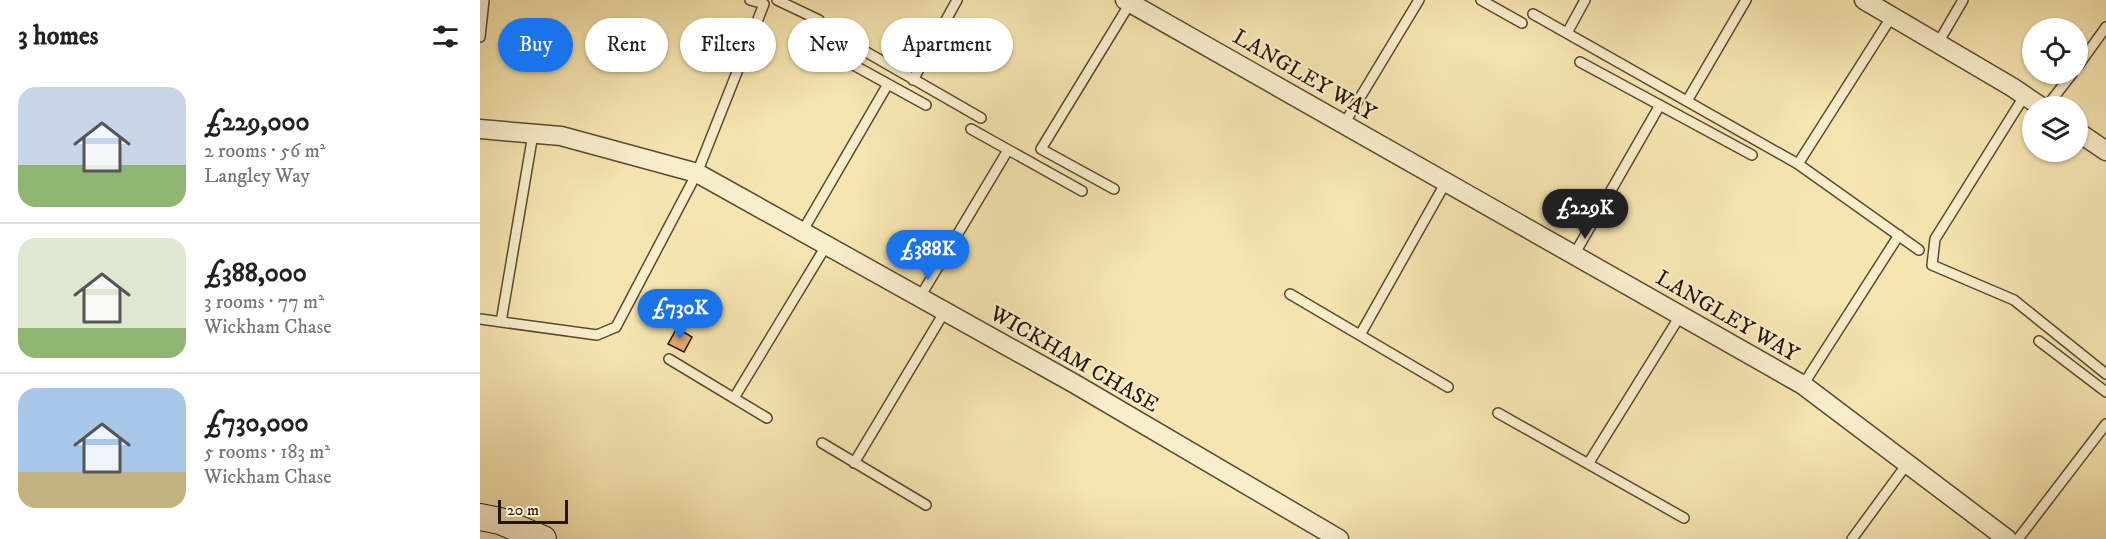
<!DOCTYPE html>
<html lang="en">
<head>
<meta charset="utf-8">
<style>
	:root { --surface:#fff; --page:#f6f6f6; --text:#222; --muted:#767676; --line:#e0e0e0; --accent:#1a73e8 }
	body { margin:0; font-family:"IM FELL DW Pica",serif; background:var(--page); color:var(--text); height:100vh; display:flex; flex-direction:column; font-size:22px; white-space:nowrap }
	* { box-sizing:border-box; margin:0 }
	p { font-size:20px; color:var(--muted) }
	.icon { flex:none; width:33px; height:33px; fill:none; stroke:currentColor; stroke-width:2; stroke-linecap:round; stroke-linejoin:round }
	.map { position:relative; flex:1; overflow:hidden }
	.drawer { display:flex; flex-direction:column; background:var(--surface); width:480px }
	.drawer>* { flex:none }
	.banner { position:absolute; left:18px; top:18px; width:570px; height:54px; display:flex; gap:12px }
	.fabs { position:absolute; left:1542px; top:18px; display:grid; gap:12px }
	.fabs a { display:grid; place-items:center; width:66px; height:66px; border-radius:50%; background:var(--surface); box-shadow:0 2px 4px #0004; font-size:30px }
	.scale { position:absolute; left:18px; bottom:15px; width:70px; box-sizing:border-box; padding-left:6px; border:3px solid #261605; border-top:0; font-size:16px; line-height:21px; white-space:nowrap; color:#261605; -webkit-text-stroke:4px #f9eecc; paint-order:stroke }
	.price { position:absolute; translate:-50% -51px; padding:0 14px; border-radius:21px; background:var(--accent); color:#fff; font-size:20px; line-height:39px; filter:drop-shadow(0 2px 3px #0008) }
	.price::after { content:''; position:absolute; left:50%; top:36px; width:18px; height:14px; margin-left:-9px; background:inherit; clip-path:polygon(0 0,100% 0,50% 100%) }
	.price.selected { background:#222; color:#fff }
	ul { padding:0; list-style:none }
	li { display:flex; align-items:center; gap:18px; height:150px; padding:0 18px }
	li+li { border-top:2px solid var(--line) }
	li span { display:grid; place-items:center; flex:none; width:168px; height:120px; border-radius:18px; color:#555 }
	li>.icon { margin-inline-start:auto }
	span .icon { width:72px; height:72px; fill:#fffc; stroke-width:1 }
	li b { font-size:26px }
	h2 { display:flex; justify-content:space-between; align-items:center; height:72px; padding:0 18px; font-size:26px }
	.chip { padding:0 21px; border-radius:27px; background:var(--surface); box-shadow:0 2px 4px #0004; font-size:21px; line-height:54px }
	.chip.selected { background:var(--accent); color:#fff }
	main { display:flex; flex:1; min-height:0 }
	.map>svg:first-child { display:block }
	.building { fill:#e5a978; stroke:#261605; stroke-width:1.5 }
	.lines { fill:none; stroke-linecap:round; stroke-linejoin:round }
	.lane-casing { stroke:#5a4a30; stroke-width:12 }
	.street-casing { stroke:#5a4a30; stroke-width:21 }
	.secondary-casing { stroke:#261605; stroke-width:28 }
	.lane { stroke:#f9eecc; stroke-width:9 }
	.street { stroke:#f9eecc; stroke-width:18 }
	.secondary { stroke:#f9eecc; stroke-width:26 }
	.labels { text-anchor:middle; stroke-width:4.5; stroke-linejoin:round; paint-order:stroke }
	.street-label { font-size:22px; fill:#261605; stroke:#f9eecc }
</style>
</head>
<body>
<main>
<section class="drawer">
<h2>3 homes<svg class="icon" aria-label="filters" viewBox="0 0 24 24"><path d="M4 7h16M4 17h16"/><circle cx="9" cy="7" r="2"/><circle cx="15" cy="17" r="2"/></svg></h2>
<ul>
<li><span style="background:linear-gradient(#c9d6e8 65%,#8fb573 0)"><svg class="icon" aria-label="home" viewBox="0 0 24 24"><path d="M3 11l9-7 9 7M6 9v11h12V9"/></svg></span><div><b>£229,000</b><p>2 rooms · 56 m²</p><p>Langley Way</p></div></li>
<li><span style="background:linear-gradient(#dfe7d0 75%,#8fb573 0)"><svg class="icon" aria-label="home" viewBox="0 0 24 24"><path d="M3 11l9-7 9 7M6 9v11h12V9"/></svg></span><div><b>£388,000</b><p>3 rooms · 77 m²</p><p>Wickham Chase</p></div></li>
<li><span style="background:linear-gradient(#a9c7e8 70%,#c2b280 0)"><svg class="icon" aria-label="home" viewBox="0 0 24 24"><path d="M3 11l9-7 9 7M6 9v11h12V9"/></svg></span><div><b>£730,000</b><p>5 rooms · 183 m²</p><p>Wickham Chase</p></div></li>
</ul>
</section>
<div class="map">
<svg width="1626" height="539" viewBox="0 0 1626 539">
	<rect width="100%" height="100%" fill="#f6e5b0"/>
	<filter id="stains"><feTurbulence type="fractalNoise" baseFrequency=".00333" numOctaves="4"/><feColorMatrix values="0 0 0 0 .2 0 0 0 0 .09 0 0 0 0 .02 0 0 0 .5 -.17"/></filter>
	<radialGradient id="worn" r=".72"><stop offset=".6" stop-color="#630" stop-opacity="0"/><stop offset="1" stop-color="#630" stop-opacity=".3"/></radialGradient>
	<!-- building -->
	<path class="building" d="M 197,328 L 212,337 L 204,352 L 188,344 Z"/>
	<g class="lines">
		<!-- lane casing -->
		<g class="lane-casing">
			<path id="lane" d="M 297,0 L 339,20
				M 1001,0 L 1042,23
				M 1053,14 L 1318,164 L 1439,250
				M 1087,33 L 1105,0
				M 319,35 L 446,105
				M 0,37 L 4,0
				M 1458,43 L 1483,0
				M 381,49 L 501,118
				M 1100,62 L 1272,155
				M 1598,66 L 1626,27
				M 433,80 L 477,0
				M 1545,95 L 1455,239 L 1452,265 L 1534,300 L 1626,374
				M 1207,101 L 1266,0
				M 1567,106 L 1592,74
				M 864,124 L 939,0
				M 491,129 L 602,191
				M 1318,164 L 1412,16
				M 634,189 L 561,149 L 652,0
				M 322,232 L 408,84
				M 1094,255 L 1180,105
				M 810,294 L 968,387
				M 440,297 L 528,150
				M 0,319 L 117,335 L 136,327 L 217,173 L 284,4 L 270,0
				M 21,322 L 53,134
				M 880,335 L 966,182
				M 1559,341 L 1626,392
				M 189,359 L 287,418
				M 1323,385 L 1419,235
				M 254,398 L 346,246
				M 1018,413 L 1204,518
				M 342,443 L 446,505
				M 374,463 L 465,311
				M 1108,464 L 1200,316
				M 1372,539 L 1427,464
				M 1538,539 L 1626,424"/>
		</g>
		<!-- street casing -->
		<g class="street-casing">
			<path id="street" d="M 645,0 L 1323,385 L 1527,539
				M 1384,0 L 1532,87 L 1560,106
				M 0,129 L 81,136 L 217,173 L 595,384 L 859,539
				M 1598,132 L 1626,151"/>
		</g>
		<!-- secondary casing -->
		<g class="secondary-casing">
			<path id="secondary" d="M 0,517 L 20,521 L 63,539"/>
		</g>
		<!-- lane -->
		<use href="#lane" class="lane"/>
		<!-- street -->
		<use href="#street" class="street"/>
		<!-- secondary -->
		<use href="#secondary" class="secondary"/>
	</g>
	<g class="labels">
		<!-- street labels -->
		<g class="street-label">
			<text transform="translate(825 74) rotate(30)" y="8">LANGLEY WAY</text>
			<text transform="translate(1248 315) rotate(30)" y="8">LANGLEY WAY</text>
			<text transform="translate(595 358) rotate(30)" y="8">WICKHAM CHASE</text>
		</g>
	</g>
	<rect width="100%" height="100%" filter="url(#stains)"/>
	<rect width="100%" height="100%" fill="url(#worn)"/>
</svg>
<div class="fabs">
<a><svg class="icon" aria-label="locate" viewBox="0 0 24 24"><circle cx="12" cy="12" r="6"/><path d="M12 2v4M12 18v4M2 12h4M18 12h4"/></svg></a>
<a><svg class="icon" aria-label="layers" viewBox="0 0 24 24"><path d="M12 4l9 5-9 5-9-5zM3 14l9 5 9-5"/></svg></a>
</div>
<div class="scale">20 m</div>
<b class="price selected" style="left:1105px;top:240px">£229K</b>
<b class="price" style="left:448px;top:281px">£388K</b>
<b class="price" style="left:200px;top:340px">£730K</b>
<div class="banner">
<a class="chip selected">Buy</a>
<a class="chip">Rent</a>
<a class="chip">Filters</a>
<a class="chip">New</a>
<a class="chip">Apartment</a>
</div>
</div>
</main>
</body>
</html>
